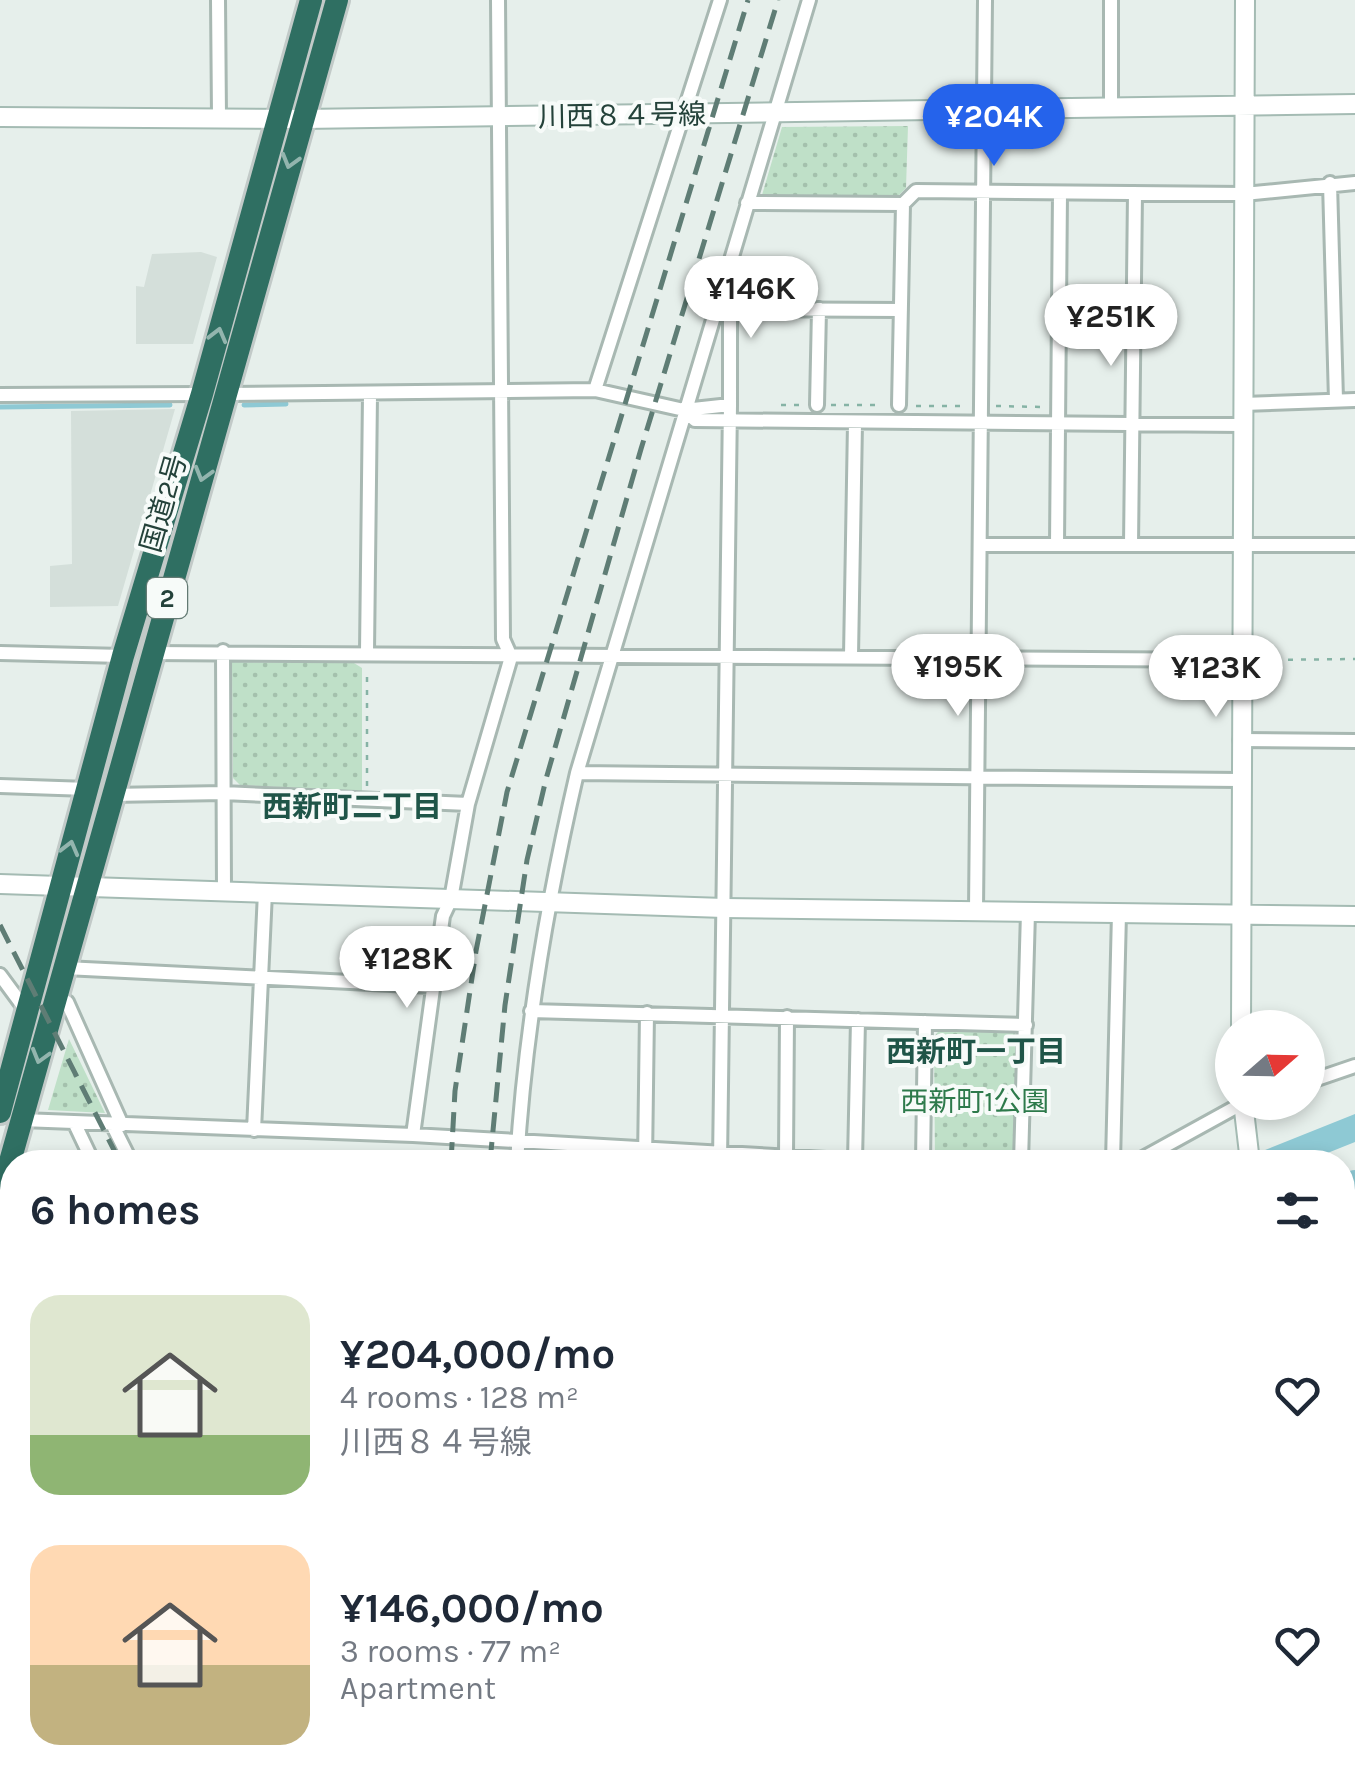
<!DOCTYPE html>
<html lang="en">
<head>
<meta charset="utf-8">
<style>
	:root { --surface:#fff; --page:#f2f2f3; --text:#1f2937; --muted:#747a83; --accent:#2563eb }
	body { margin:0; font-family:Karla,"Noto Sans JP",sans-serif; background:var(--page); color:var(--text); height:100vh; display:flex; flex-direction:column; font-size:38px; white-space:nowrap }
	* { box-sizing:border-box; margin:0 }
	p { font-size:32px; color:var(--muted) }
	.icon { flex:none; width:55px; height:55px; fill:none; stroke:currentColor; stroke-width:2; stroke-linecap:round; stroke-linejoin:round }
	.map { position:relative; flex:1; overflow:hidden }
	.side { position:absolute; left:0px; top:1150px; width:1355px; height:640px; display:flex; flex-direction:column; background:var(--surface); border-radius:40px 40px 0 0; box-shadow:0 5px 15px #0003 }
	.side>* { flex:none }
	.needle { width:65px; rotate:70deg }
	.buttons { position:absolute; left:1215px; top:1010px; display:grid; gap:20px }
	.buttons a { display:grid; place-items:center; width:110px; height:110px; border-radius:50%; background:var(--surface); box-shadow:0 5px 15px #0003; font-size:50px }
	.price { position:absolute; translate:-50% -85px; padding:0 22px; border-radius:35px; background:#fff; color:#222; font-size:32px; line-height:65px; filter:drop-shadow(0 2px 5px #0008) }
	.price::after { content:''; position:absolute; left:50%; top:60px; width:30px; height:22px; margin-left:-15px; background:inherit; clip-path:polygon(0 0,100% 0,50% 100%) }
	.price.selected { background:var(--accent); color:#fff }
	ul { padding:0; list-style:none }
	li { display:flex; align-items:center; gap:30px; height:250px; padding:0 30px }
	li span { display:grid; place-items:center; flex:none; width:280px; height:200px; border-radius:30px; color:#555 }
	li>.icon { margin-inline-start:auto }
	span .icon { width:120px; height:120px; fill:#fffc; stroke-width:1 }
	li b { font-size:42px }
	h2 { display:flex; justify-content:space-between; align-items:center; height:120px; padding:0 30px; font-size:42px }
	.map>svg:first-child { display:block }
	.built { fill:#d4dfda }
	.industrial { fill:url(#industrial-furrows) }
	.park { fill:url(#park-dots) }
	.water { fill:#8ec9d4 }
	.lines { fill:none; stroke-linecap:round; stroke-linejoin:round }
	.stream { stroke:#8ec9d4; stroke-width:5 }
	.river { stroke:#8ec9d4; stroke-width:30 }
	.lane-casing { stroke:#a8b8b2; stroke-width:11 }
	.street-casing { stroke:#a8b8b2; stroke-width:18 }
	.secondary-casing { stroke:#a4bbb3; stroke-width:22 }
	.highway-casing { stroke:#c2cac8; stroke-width:28 }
	.path { stroke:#86b3a5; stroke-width:2.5; stroke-dasharray:5 8; stroke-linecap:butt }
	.lane { stroke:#fff; stroke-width:6 }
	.street { stroke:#fff; stroke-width:12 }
	.secondary { stroke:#fff; stroke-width:18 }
	.highway { stroke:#2f6f62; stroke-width:22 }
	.rail { stroke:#5f7d75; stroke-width:5; stroke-dasharray:20 10; stroke-linecap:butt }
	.oneway { stroke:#93b5ae }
	.labels { text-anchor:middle; stroke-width:8; stroke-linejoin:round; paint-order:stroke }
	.shield { fill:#f7fbf9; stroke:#637a73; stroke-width:2.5 }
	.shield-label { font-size:25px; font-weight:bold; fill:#24423a }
	.street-label { font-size:28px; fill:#24423a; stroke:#f7fbf9 }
	.park-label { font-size:28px; fill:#2d7a4b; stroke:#f7fbf9 }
	.neighbourhood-label { font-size:30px; font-weight:bold; fill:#1f5548; stroke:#f7fbf9 }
</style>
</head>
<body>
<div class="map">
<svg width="1355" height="1790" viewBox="0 0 1355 1790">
	<defs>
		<pattern id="industrial-furrows" width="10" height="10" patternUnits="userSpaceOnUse" patternTransform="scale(2.5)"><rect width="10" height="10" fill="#d4dfda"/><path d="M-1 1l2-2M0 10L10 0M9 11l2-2" fill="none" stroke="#b6c1bc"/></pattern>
		<pattern id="park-dots" width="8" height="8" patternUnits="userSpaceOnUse" patternTransform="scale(2.5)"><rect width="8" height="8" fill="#bfe0c8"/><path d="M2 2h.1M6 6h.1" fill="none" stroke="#a4c1ad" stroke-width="1.8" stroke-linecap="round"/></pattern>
	</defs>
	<rect width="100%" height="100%" fill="#e6efeb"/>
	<!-- built -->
	<path class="built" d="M 201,252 L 217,257 L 193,344 L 136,344 L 136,286 L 144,287 L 152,254 Z
		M 175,409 L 118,606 L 50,607 L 50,566 L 72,564 L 71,411 Z
		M 0,1591 L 12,1592 L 12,1778 L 19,1778 L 0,1781 Z
		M 26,1778 L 343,1778 L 343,1783 L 311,1790 L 29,1790 Z"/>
	<!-- industrial -->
	<path class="industrial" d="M 1355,1309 L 1355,1634 L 1343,1637 L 1342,1314 Z"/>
	<!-- park -->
	<path class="park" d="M 908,126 L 906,188 L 899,195 L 762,195 L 782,127 Z
		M 232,662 L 354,663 L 362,668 L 362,791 L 240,785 L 233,778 Z
		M 941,1028 L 1014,1032 L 1019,1039 L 1014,1162 L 935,1162 L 934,1037 Z
		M 69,1039 L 105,1113 L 48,1110 Z"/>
	<!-- water -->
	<path class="water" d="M 1355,1114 L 1355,1142 L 1305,1162 L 1235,1162 Z
		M 0,1424 L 12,1425 L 12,1550 L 0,1548 Z"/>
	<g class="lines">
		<!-- stream -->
		<path class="stream" d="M 244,405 L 286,404
			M 0,407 L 170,405"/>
		<!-- river -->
		<path class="river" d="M 1342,1190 L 1355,1185"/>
		<!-- lane casing -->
		<g class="lane-casing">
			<path id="lane" d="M 1342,1725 L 1348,1724 L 1355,1731
				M 1342,1760 L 1355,1759
				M 894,1778 L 897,1790
				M 1023,1790 L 1084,1778
				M 1194,1790 L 1255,1778"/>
		</g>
		<!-- street casing -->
		<g class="street-casing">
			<path id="street" d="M 218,0 L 219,116
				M 1111,106 L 1111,0
				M 1330,183 L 1336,400
				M 747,203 L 903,204 L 916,191 L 1244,194 L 1355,183
				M 730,309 L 901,310
				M 595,390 L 720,0
				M 226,394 L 595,390 L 684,410 L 695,420 L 1242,425
				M 0,395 L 202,394
				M 1243,404 L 1355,400
				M 817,405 L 819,309
				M 899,405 L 903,204
				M 684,410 L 730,405
				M 981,545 L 1355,545
				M 1057,545 L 1060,193
				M 1131,545 L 1135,193
				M 223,651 L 224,891
				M 367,652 L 370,395
				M 0,653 L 123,656
				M 151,653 L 1241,660
				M 851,656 L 855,423
				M 1240,740 L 1355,741
				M 577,773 L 1239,780
				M 0,786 L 88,789
				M 111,795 L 223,793 L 468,804
				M 976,910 L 985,0
				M 65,968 L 431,986
				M 0,975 L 28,1013
				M 57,997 L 67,1002 L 122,1125
				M 531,1011 L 1026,1025
				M 1308,1082 L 1355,1066
				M 22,1120 L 413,1135 L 878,1162
				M 74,1122 L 93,1162
				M 112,1124 L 131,1162
				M 254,1130 L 265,892
				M 413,1135 L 443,916 L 451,899 L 468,804 L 511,657 L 503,639 L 498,0
				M 786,1157 L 787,1017
				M 855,1161 L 858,1020
				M 517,1162 C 525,1030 547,902 577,773 L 809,0
				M 566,1162 L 566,1147
				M 645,1162 L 647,1013
				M 720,1162 L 730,405 L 730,309 L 722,286
				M 923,1162 L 925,1022
				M 1021,1162 L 1028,912
				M 1113,1162 L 1119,913
				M 1136,1162 L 1245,1102
				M 0,1399 L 12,1402
				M 0,1581 L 12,1582
				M 348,1778 L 350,1790
				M 422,1778 L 425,1790"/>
		</g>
		<!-- secondary casing -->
		<g class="secondary-casing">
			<path id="secondary" d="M 0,117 L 303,119 L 1355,104
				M 0,884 L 724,908 L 1355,916
				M 1241,1028 L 1245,0
				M 1243,1102 L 1250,1162
				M 1342,1299 L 1355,1294
				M 1342,1648 L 1355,1645
				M 548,1790 L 550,1778
				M 670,1790 L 731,1778"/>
		</g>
		<!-- highway casing -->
		<g class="highway-casing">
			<path id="highway" d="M 0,1112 L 123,656 L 202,394 L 311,0
				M 0,1197 L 337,0"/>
		</g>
		<!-- path -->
		<path class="path" d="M 781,405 L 803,405
			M 831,405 L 883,405
			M 916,406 L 968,406
			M 996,406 L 1043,407
			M 1262,660 L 1355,659
			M 367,786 L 367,669"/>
		<!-- lane -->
		<use href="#lane" class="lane"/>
		<!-- street -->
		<use href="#street" class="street"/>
		<!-- secondary -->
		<use href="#secondary" class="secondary"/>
		<!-- highway -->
		<use href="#highway" class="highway"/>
		<!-- rail -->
		<path class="rail" d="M 0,925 L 120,1162
			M 451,1162 L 455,1091 L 476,951 L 507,792 L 748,0
			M 490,1162 L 505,1005 L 527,860 L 546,779 L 641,449 L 778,0
			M 406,1778 L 410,1790
			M 472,1778 L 473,1790
			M 513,1778 L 514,1790"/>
	</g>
	<!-- one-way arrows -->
	<defs><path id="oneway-chevron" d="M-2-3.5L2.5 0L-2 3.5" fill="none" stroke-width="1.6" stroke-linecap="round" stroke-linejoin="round" transform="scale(2.5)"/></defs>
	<g class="oneway">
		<use href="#oneway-chevron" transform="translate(290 161) rotate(106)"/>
		<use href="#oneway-chevron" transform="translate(218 335) rotate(-75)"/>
		<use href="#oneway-chevron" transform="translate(203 474) rotate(106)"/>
		<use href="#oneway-chevron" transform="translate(70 848) rotate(-75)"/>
		<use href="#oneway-chevron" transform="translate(40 1056) rotate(106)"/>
	</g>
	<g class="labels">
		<!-- shield labels -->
		<rect class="shield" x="147" y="578" width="40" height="40" rx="8"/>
		<g class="shield-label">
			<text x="167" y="607">2</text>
		</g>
		<!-- street labels -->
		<g class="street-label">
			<text transform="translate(622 115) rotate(-1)" y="10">川西８４号線</text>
			<text transform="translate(163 503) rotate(-74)" y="10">国道2号</text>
		</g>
		<!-- park labels -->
		<g class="park-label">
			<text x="975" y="1111">西新町1公園</text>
		</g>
		<!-- neighbourhood labels -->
		<g class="neighbourhood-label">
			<text x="352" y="817">西新町二丁目</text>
			<text x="976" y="1062">西新町一丁目</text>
		</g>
	</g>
</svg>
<div class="buttons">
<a><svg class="needle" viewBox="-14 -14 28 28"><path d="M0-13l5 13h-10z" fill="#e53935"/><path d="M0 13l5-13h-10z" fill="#747a83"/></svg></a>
</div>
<b class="price selected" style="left:994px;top:169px">¥204K</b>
<b class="price" style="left:751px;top:341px">¥146K</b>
<b class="price" style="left:1111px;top:369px">¥251K</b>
<b class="price" style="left:958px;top:719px">¥195K</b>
<b class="price" style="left:1216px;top:720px">¥123K</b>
<b class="price" style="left:407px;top:1011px">¥128K</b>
<section class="side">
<h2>6 homes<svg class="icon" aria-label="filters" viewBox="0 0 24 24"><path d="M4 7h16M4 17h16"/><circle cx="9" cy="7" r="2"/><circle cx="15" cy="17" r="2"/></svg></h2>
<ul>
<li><span style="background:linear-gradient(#dfe7d0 70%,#8fb573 0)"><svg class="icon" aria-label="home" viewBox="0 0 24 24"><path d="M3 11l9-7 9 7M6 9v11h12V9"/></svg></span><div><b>¥204,000/mo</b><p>4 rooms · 128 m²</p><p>川西８４号線</p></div><svg class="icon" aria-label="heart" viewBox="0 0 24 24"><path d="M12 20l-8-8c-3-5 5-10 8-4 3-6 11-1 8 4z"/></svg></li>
<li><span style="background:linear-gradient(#ffd9b3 60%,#c2b280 0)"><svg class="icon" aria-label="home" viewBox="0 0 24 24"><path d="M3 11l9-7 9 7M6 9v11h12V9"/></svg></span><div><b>¥146,000/mo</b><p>3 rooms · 77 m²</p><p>Apartment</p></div><svg class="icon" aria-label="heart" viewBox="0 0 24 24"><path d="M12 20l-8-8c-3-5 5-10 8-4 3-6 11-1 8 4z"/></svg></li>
</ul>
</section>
</div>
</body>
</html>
